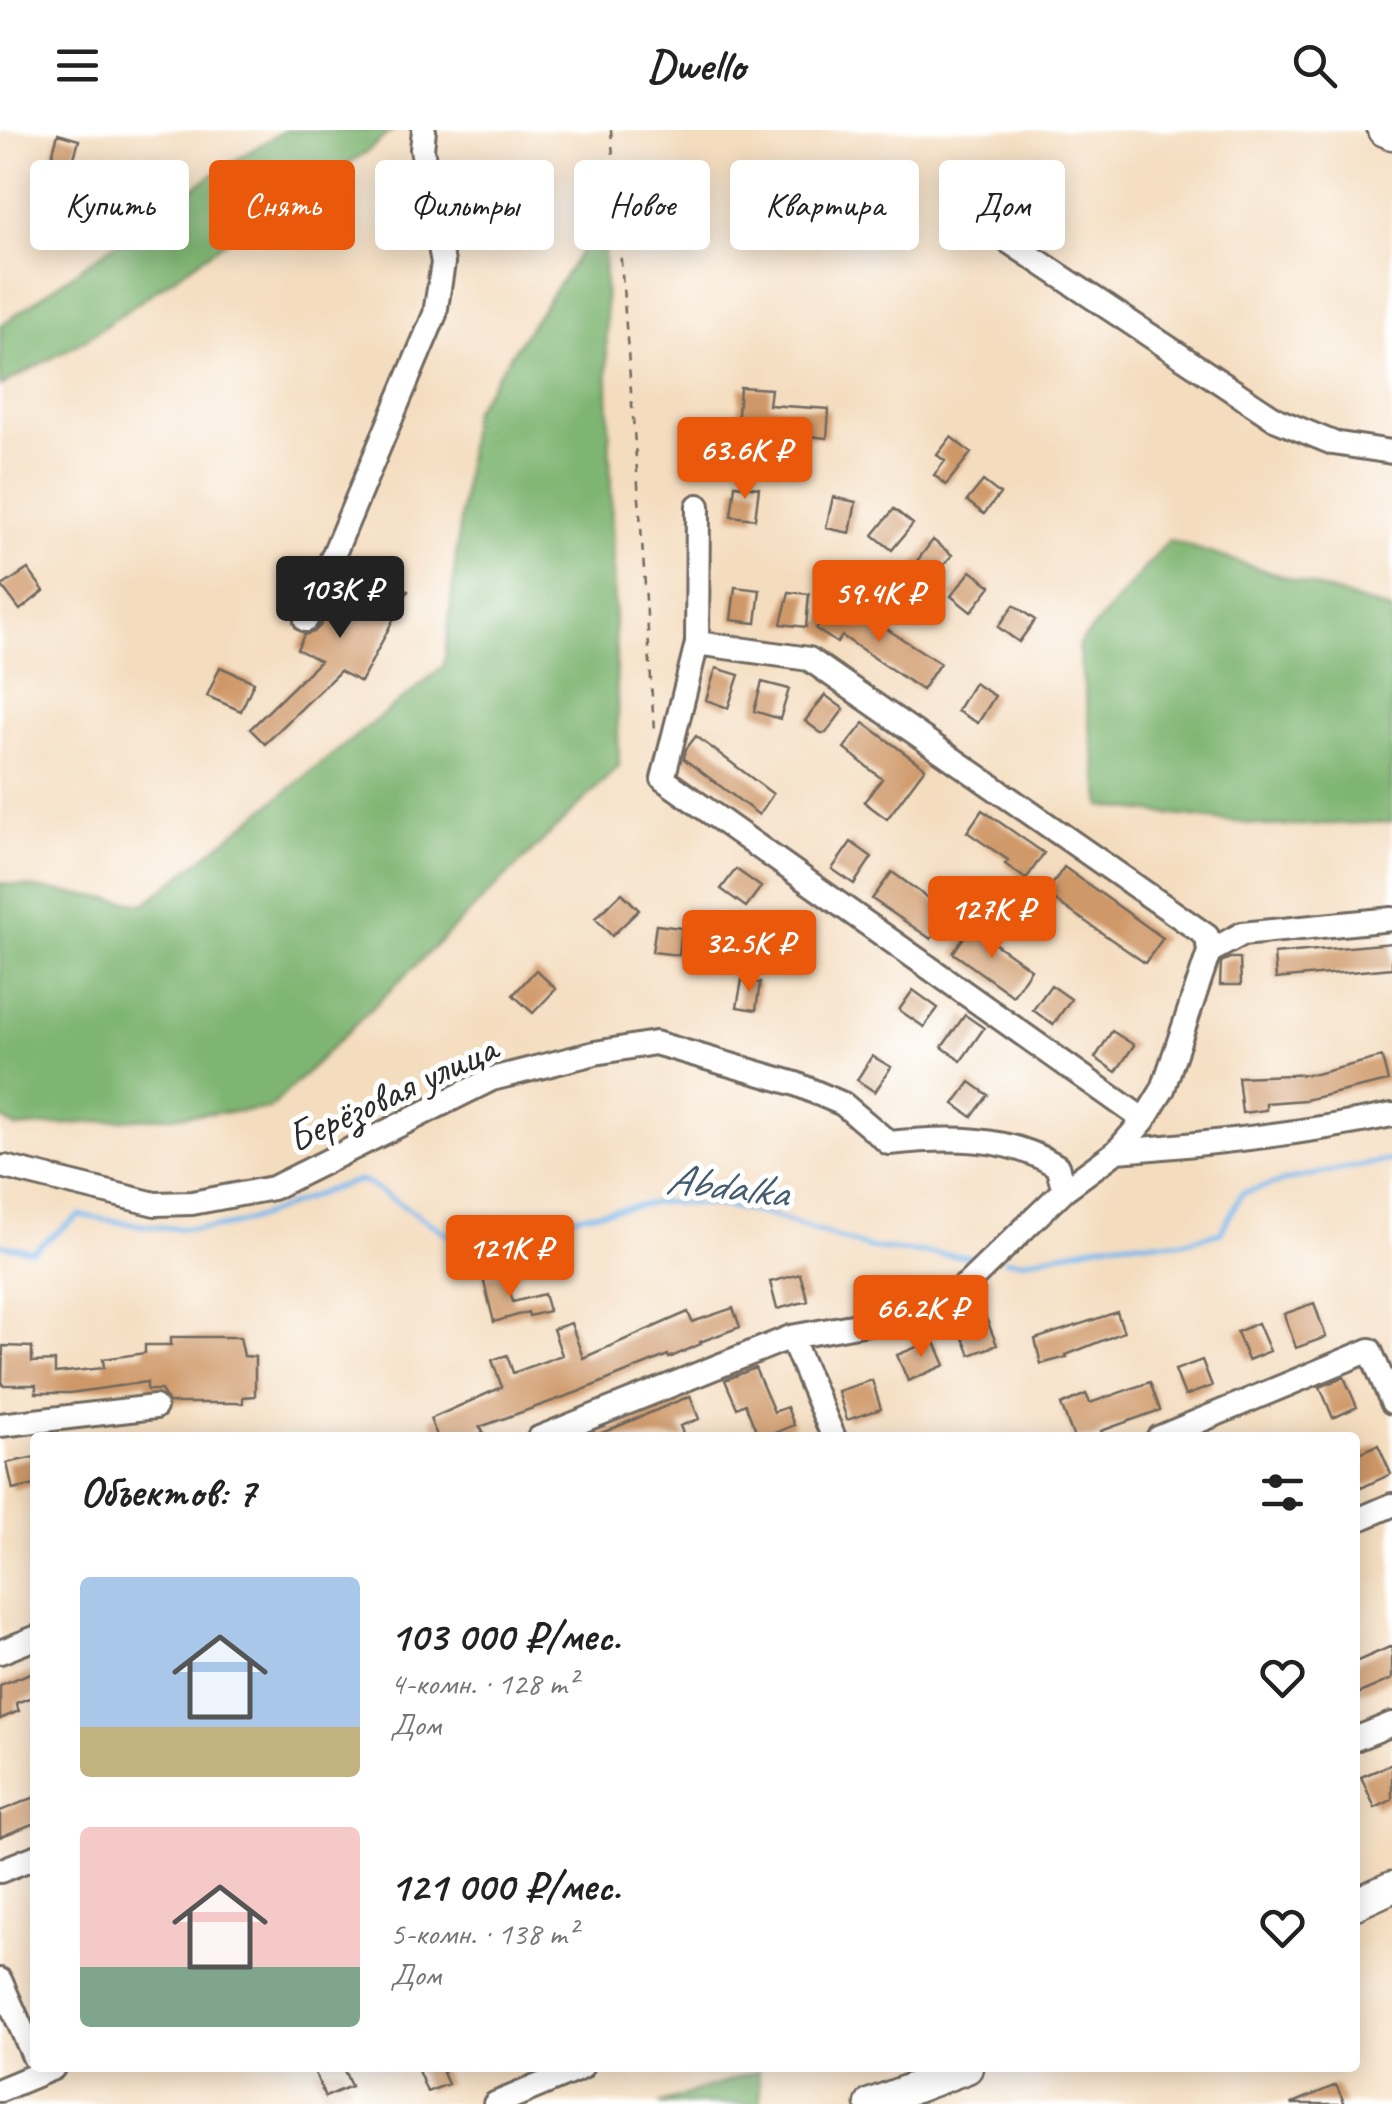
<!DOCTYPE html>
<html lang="ru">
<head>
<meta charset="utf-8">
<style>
	:root { --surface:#fff; --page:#f2f2f2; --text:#222; --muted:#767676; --accent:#ea580c }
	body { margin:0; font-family:Caveat,sans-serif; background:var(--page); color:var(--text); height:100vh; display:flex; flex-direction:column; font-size:38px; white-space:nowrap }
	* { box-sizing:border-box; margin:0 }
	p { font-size:32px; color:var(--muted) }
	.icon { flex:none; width:55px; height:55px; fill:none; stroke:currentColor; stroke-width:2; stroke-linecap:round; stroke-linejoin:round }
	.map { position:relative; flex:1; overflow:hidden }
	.details { position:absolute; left:30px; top:1302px; width:1330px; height:640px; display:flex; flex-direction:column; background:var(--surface); border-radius:10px; box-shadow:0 5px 25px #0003 }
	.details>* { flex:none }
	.top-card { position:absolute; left:30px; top:30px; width:1332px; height:90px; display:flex; gap:20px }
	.price { position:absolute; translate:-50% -85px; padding:0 22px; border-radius:10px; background:var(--accent); color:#fff; font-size:32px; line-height:65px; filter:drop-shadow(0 2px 5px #0008) }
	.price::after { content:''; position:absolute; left:50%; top:60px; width:30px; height:22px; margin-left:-15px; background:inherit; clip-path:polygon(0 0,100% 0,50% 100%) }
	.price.selected { background:#222; color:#fff }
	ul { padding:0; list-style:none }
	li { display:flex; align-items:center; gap:30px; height:250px; padding:0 50px }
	li span { display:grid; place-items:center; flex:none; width:280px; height:200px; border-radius:10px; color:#555 }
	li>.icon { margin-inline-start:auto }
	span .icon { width:120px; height:120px; fill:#fffc; stroke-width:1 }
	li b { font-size:42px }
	h2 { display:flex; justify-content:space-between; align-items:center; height:120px; padding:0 50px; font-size:42px }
	.chip { padding:0 35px; border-radius:10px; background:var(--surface); box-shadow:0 5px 25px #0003; font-size:35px; line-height:90px }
	.chip.selected { background:var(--accent); color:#fff }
	header { display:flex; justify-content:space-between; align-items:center; height:130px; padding:0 50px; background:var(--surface); font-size:45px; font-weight:600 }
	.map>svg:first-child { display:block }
	.forest { fill:#7fb572; stroke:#55704e; stroke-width:2.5 }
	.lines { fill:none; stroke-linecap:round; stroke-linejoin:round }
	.stream { stroke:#77b8ec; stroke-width:5 }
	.building { fill:#cf9867 }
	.minor-casing { stroke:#71695f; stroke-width:28 }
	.major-casing { stroke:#71695f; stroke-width:35 }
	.path { stroke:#71695f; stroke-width:2.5; stroke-dasharray:8 8; stroke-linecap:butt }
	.minor { stroke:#fff; stroke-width:22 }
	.major { stroke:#fff; stroke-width:30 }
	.labels { text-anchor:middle; stroke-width:10; stroke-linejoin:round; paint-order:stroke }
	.street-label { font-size:42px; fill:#2b2b2b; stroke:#fff }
	.water-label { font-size:45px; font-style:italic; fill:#465c6f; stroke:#fff }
</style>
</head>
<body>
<header><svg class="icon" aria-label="menu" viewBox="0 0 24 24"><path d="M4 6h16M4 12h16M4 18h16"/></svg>Dwello<svg class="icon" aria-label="search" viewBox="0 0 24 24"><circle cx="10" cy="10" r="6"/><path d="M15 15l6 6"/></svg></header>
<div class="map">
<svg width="1392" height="1974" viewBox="0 0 1392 1974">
	<rect width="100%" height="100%" fill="#fff"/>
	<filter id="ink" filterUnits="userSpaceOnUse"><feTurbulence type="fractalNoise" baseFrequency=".01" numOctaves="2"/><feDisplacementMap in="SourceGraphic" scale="20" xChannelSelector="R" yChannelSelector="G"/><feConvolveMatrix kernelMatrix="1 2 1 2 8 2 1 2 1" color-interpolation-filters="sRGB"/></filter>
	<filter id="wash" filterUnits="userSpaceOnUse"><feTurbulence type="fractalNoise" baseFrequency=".0048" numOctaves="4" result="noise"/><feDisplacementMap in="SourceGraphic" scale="40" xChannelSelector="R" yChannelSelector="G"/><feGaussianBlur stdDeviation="2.25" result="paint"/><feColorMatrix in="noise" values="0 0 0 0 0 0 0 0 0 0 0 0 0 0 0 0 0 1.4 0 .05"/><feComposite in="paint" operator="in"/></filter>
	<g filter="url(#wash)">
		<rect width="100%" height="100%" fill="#f4ddbf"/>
		<!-- forest -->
		<path class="forest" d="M 285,0 L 392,0 L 368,21 L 238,103 L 85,210 L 0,256 L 0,196 L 219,40 Z
			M 603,89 L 619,636 L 269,979 L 16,998 L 0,987 L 0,753 L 145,774 L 444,536 L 472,282 Z
			M 1169,410 L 1392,481 L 1392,692 L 1268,696 L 1102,676 L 1078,516 Z
			M 758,1941 L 761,1974 L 659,1974 Z"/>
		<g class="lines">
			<!-- stream -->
			<path class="stream" d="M 0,1114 L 32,1121 L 80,1085 C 126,1094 174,1102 221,1097 C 264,1091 315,1060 362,1050 L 452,1107 L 660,1072 L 725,1076 L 769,1085 L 869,1118 L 984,1128
				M 1005,1130 L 1022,1131 L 1112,1112 L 1183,1112 L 1221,1102 L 1242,1063 L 1301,1047 L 1392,1030"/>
		</g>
		<g id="blocks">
			<!-- building -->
			<path class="building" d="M 58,4 L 79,10 L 72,35 L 51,29 Z
				M 740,257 L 771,259 L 769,275 L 829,279 L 827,308 L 737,298 Z
				M 951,307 L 971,323 L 946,355 L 934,345 L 945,331 L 937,325 Z
				M 983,351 L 1000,364 L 984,384 L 967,371 Z
				M 735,355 L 759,358 L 755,389 L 731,386 Z
				M 833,367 L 856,372 L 850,403 L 826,398 Z
				M 894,379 L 913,394 L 892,420 L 873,405 Z
				M 933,410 L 952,425 L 932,450 L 913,436 Z
				M 348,430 L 408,461 L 361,552 L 340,541 L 265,614 L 250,599 L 320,531 L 297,519 L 304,505 L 314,502 L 320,496 Z
				M 28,439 L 44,461 L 20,480 L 2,456 Z
				M 971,441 L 991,456 L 971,482 L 951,466 Z
				M 735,457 L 760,460 L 756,493 L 731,490 Z
				M 789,462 L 809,464 L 806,497 L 781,494 Z
				M 835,471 L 868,494 L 871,489 L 940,533 L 922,560 L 842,506 L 837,513 L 816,499 Z
				M 1014,475 L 1035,490 L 1019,512 L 998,497 Z
				M 220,537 L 254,552 L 241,581 L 207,566 Z
				M 716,538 L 739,545 L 728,578 L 706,570 Z
				M 762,552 L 789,559 L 780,589 L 754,581 Z
				M 974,553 L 995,566 L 978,593 L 957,581 Z
				M 825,565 L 844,579 L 826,603 L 821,603 L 805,591 Z
				M 864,593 L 925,638 L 887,689 L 864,672 L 882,649 L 844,618 Z
				M 696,606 L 773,664 L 759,685 L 684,629 L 686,619 Z
				M 982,680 L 1044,723 L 1026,749 L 1005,734 L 1008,730 L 967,702 Z
				M 851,712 L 872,727 L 854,754 L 832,739 Z
				M 1064,737 L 1163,808 L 1145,833 L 1046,764 Z
				M 736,739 L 761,757 L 746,777 L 721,759 Z
				M 892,742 L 950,784 L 931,809 L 872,769 Z
				M 622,763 L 639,780 L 612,806 L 595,788 Z
				M 656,795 L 682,798 L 679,825 L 652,822 Z
				M 971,797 L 1031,839 L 1013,866 L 953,823 Z
				M 722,813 L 752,816 L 750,838 L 720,835 Z
				M 1392,813 L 1392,838 L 1276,849 L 1274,824 Z
				M 1230,828 L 1240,828 L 1241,855 L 1220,855 L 1221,832 Z
				M 536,840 L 556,859 L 533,883 L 513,865 Z
				M 742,850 L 760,853 L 756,880 L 737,877 Z
				M 1051,855 L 1071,869 L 1053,895 L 1033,880 Z
				M 913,860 L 938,878 L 924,897 L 899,880 Z
				M 965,885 L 984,898 L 961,931 L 942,917 Z
				M 1112,901 L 1134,915 L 1116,942 L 1095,928 Z
				M 872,926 L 891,937 L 875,962 L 857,950 Z
				M 1382,927 L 1388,951 L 1305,970 L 1266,973 L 1266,980 L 1242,983 L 1238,947 L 1316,944 Z
				M 970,952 L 988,965 L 972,987 L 954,974 Z
				M 505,1143 L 513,1172 L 544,1164 L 549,1181 L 529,1186 L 528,1182 L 494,1192 L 483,1148 Z
				M 800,1144 L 808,1171 L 777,1179 L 770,1152 Z
				M 1314,1173 L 1326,1207 L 1296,1218 L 1284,1184 Z
				M 733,1178 L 740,1197 L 700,1212 L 701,1214 L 669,1228 L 668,1225 L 578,1262 L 480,1297 L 483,1302 L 469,1308 L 438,1308 L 430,1289 L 502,1257 L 492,1230 L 507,1225 L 513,1243 L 562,1225 L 553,1199 L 571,1193 L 583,1228 L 688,1182 L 692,1192 Z
				M 1117,1182 L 1124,1202 L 1066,1225 L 1067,1227 L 1041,1234 L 1035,1209 Z
				M 984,1183 L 997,1215 L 970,1225 L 957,1194 Z
				M 1258,1193 L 1270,1221 L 1248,1230 L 1237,1202 Z
				M 171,1207 L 240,1207 L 244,1226 L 255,1227 L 255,1266 L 243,1267 L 243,1273 L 169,1273 L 161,1260 L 147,1260 L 147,1252 L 70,1263 L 36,1263 L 36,1255 L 2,1255 L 3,1216 L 32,1217 L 32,1232 L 55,1231 L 55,1243 L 104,1238 L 103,1229 L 145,1223 L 145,1215 L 171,1215 Z
				M 934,1210 L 945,1235 L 908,1251 L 897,1225 Z
				M 1202,1230 L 1212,1256 L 1185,1266 L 1175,1240 Z
				M 755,1238 L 774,1282 L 787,1277 L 794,1295 L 763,1308 L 759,1308 L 745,1274 L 737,1278 L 725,1250 Z
				M 1344,1247 L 1357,1277 L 1333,1288 L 1320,1257 Z
				M 872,1250 L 881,1279 L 847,1290 L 838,1261 Z
				M 1150,1252 L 1160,1280 L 1101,1301 L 1102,1304 L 1093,1308 L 1074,1308 L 1061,1275 L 1086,1264 L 1090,1273 Z
				M 690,1266 L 699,1289 L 680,1296 L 685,1308 L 590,1308 Z
				M 1378,1315 L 1391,1344 L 1361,1358 L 1355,1346 L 1355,1325 Z
				M 35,1327 L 35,1355 L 13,1360 L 7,1333 Z
				M 1392,1516 L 1392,1549 L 1355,1565 L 1355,1532 Z
				M 35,1541 L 35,1566 L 16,1573 L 19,1581 L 0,1589 L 0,1555 Z
				M 1392,1634 L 1392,1670 L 1375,1678 L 1361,1647 Z
				M 35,1667 L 35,1693 L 0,1707 L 0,1681 Z
				M 313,1938 L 343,1938 L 351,1956 L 325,1967 Z
				M 417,1938 L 441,1938 L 448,1954 L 427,1962 Z
				M 1336,1955 L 1345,1974 L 1291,1974 Z"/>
		</g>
	</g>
	<g filter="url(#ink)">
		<use href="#blocks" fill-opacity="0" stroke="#71695f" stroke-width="2.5"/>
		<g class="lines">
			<!-- minor casing -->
			<g class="minor-casing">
				<path id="minor" d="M 996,103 L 1277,290 L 1333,313 L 1392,322
					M 698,376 L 697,513 L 663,649 L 1144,990
					M 306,490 L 435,184 L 443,133 L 422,19 L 424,0
					M 697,513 L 809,529 L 1207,806 L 1209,822 L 1242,804 L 1392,789
					M 1117,1021 C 1210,1014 1301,1004 1392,985
					M 5,1037 L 155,1074 L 192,1073 L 273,1058 L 492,949 L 595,923 L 655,913 L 796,954 L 843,974 L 889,1013 C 946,1007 1007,1005 1057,1036 L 1064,1060
					M 791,1207 L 834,1308
					M 0,1295 L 155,1277
					M 539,1308 L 791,1207 L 907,1186 L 937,1175 L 967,1154 L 1064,1060 L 1117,1021 L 1144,990 L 1163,959 L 1209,822
					M 1158,1308 L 1370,1220 L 1392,1272
					M 1355,1391 L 1392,1375
					M 0,1522 L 35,1508
					M 1355,1609 L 1392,1594
					M 0,1741 L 35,1727
					M 0,1850 L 35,1929
					M 0,1960 L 53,1938
					M 495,1974 L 581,1938"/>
			</g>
			<!-- major casing -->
			<g class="major-casing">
				<path id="major" d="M 1383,0 L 1392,4
					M 1355,1774 L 1392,1757
					M 871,1974 L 967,1938"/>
			</g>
			<!-- path -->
			<path class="path" d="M 611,0 C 626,201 643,401 654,602"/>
			<!-- minor -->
			<use href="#minor" class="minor"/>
			<!-- major -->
			<use href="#major" class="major"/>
		</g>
	</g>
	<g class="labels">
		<!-- street labels -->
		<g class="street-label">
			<text transform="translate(391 962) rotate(-25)" y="15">Берёзовая улица</text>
		</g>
		<!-- water labels -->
		<g class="water-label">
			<text transform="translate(727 1054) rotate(7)" y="16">Abdalka</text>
		</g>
	</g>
</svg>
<b class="price" style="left:745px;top:372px">63.6K ₽</b>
<b class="price selected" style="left:340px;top:511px">103K ₽</b>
<b class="price" style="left:879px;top:515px">59.4K ₽</b>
<b class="price" style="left:992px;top:831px">127K ₽</b>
<b class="price" style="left:749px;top:865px">32.5K ₽</b>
<b class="price" style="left:510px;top:1170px">121K ₽</b>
<b class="price" style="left:921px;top:1230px">66.2K ₽</b>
<div class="top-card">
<a class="chip">Купить</a>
<a class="chip selected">Снять</a>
<a class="chip">Фильтры</a>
<a class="chip">Новое</a>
<a class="chip">Квартира</a>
<a class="chip">Дом</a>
</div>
<section class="details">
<h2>Объектов: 7<svg class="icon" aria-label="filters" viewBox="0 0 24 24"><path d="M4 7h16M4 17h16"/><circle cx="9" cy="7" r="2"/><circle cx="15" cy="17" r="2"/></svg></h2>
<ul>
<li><span style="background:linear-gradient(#a9c7e8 75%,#c2b280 0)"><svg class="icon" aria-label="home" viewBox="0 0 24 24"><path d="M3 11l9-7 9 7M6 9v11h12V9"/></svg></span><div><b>103 000 ₽/мес.</b><p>4-комн. · 128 m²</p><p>Дом</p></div><svg class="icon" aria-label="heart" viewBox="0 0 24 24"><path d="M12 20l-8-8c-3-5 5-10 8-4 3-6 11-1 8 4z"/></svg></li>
<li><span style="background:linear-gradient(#f6c9c9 70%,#7fa58c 0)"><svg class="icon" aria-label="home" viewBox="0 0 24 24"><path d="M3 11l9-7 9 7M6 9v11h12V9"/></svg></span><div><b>121 000 ₽/мес.</b><p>5-комн. · 138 m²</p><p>Дом</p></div><svg class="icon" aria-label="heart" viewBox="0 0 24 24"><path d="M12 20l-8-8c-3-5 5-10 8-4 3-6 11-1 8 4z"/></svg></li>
</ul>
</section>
</div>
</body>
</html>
